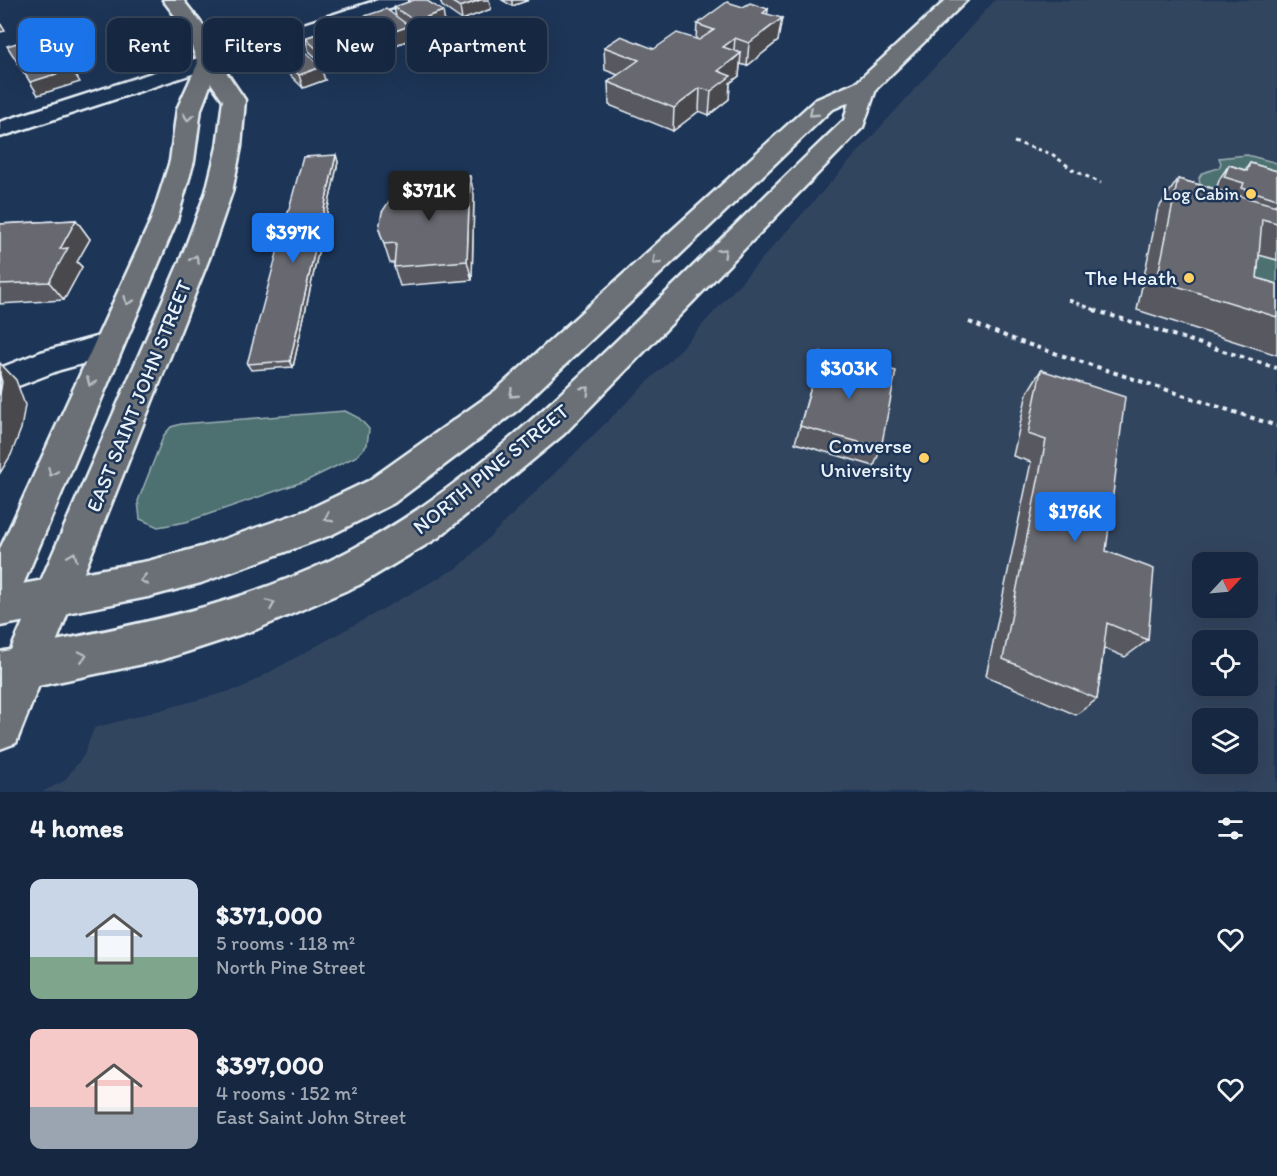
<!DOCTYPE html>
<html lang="en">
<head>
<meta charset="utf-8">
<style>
	:root { --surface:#162841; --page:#1f3048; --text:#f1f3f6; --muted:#9ea6b1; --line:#35445a; --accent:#1a73e8 }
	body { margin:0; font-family:Itim,sans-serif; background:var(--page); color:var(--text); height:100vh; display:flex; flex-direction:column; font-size:22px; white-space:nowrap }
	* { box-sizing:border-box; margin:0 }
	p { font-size:20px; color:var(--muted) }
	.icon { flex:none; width:33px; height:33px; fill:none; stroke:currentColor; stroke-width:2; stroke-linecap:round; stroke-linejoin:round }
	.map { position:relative; height:792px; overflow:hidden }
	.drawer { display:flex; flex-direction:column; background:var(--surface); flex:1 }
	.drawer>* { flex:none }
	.guide { position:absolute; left:18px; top:18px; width:600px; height:54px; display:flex; gap:12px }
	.needle { width:39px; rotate:64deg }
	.buttons { position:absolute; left:1192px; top:552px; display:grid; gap:12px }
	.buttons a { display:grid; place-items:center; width:66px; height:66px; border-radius:12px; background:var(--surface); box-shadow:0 6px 24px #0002,0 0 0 2px var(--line); font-size:30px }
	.price { position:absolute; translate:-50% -51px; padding:0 14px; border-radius:6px; background:var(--accent); color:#fff; font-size:20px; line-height:39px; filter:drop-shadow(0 2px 3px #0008) }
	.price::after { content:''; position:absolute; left:50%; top:36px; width:18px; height:14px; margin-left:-9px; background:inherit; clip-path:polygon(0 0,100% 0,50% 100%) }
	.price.on { background:#222; color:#fff }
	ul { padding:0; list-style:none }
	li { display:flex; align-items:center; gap:18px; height:150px; padding:0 30px }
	li span { display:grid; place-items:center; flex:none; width:168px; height:120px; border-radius:12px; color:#555 }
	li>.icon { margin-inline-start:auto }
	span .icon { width:72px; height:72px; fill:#fffc; stroke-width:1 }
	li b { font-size:26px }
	h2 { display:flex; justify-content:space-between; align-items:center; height:72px; padding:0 30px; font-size:26px }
	.tag { padding:0 21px; border-radius:12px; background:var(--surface); box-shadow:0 6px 24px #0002,0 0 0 2px var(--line); font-size:21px; line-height:54px }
	.tag.on { background:var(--accent); color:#fff }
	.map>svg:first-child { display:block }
	.built { fill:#33445e; fill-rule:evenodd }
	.green { fill:#4e7071; stroke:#9bb0b4; stroke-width:1.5 }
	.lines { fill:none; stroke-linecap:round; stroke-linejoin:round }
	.minor-casing { stroke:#e8f1f8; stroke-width:5 }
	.major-casing { stroke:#e8f1f8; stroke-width:5 }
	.highway-casing { stroke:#e8f1f8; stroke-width:5 }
	.path-far1 { stroke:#e8f1f8; stroke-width:3; stroke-dasharray:4 4; stroke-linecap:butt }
	.path { stroke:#e8f1f8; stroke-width:4; stroke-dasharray:4.5 4.5; stroke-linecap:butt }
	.minor { fill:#1d3557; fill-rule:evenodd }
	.major { fill:#6a7074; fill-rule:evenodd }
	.highway { fill:#6a7074; fill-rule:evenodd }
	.wall { fill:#595960; stroke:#e8f1f8; stroke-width:1.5 }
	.shaded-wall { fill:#48484e; stroke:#e8f1f8; stroke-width:1.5 }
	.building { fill:#676770; stroke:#e8f1f8; stroke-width:1.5 }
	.oneway { stroke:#b6bdc3 }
	.poi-dot { fill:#ffd166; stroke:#1d3557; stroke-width:2 }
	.labels { text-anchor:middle; stroke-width:5; stroke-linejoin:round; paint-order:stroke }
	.far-poi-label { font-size:18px; fill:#e8f1f8; stroke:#1d3557; text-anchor:end }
	.poi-label { font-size:21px; fill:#e8f1f8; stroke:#1d3557; text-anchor:end }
	.street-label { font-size:21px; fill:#e8f1f8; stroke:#1d3557 }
</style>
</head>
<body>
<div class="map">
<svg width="1277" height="792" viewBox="0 0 1277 792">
	<rect width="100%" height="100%" fill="#1d3557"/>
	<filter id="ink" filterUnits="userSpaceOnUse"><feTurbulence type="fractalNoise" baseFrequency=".0167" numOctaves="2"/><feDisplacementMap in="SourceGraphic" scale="12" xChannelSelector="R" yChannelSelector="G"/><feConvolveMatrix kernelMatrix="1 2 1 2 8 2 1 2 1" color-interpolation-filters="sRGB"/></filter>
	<g filter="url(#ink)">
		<!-- built -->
		<path class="built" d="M 995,0 L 1277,0 L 1277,792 L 42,792 L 64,781 L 84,755 L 94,728 L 241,688 L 460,566 L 677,353 ZM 1203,562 L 1248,562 L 1248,608 L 1203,608 ZM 1203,640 L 1248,640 L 1248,686 L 1203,686 ZM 1203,718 L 1248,718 L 1248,764 L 1203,764 Z"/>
		<!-- green -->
		<path class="green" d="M 1247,155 L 1277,163 L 1277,188 L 1215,190 L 1200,185 L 1199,178 L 1202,173 L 1219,168 L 1221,163 L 1219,158 Z
			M 1239,249 L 1277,260 L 1277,310 Z
			M 345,411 L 359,418 L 369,429 L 367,445 L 357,456 L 308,480 L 186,522 L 158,527 L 140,519 L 138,501 L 164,435 L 171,427 L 181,424 Z"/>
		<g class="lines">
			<!-- minor casing -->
			<g class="minor-casing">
				<path id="minor" d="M 378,0 L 408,0 L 405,4 L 0,137 L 0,122 Z
					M 107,334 L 118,338 L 123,346 L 118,354 L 60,370 L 0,393 L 0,368 L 41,352 Z"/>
			</g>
			<!-- major casing -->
			<g class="major-casing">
				<path id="major" d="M 163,0 L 183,0 L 205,28 L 220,63 L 245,100 L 241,147 L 232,192 L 210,256 L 16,743 L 0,749 L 0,675 L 182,256 L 206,192 L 217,147 L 223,100 L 211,83 L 201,109 L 194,161 L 177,220 L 14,606 L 0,612 L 0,549 L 151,220 L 170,161 L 177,109 L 198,63 L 185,29 Z"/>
			</g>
			<!-- highway casing -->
			<g class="highway-casing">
				<path id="highway" d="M 946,0 L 967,0 L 876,89 L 863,127 L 564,434 L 439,537 L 359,585 L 257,629 L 162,660 L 0,694 L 0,652 C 114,629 224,611 331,560 C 450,502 547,408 641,317 C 709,251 776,185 844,120 L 849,102 L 831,110 L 519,409 L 394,503 L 331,535 L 201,583 L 148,597 L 0,626 L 0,588 L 148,561 L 201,547 L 305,511 L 368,481 L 495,391 L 815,100 L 857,82 Z"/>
			</g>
			<!-- path-far1 -->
			<path class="path-far1" d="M 1014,142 L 1052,154 L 1073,170 L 1101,183
				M 1069,300 L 1098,311"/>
			<!-- path -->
			<path class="path" d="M 1094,310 L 1277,368
				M 969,322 L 1021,342 L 1277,426"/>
			<!-- minor -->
			<use href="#minor" class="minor"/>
			<!-- major -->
			<use href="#major" class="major"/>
			<!-- highway -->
			<use href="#highway" class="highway"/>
		</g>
		<!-- wall -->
		<path class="wall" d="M 440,0 L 489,0 L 491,9 L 462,20 L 442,6 Z
			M 502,0 L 529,0 L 512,6 Z
			M 394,7 L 445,24 L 417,34 L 410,28 L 412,39 L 382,50 L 359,32 L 356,19 L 396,17 Z
			M 743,7 L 768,9 L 767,14 L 778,41 L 747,66 L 740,64 L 739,76 L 730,83 L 729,99 L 709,115 L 699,111 L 673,131 L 609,105 L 608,82 L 618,75 L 605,70 L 604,47 L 654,49 L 696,39 L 697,24 Z
			M 305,38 L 352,42 L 355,55 L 350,56 L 351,61 L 334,66 L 331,64 L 325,66 L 309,51 Z
			M 277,54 L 325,80 L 303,88 L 281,66 Z
			M 336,155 L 338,162 L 293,367 L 251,370 L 247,364 Z
			M 1250,163 L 1277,171 L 1277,203 L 1275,205 L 1277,206 L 1277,260 L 1259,255 L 1257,278 L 1277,284 L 1277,355 L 1137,310 L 1158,209 L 1178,179 L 1216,189 L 1220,178 L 1229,165 L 1245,170 Z
			M 470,176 L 474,195 L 472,280 L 400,286 L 394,267 L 394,263 L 390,263 L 379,229 L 402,199 Z
			M 76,220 L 90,239 L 77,262 L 82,267 L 64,300 L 0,304 L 0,224 Z
			M 821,352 L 881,448 L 874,466 L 795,443 Z
			M 1041,370 L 1106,551 L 1148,640 L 1125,657 L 1104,648 L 1097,699 L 1076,715 L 986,676 L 1031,462 L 1013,456 L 1027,393 Z"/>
		<!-- shaded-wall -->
		<path class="shaded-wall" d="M 480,0 L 489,0 L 491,9 L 462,20 L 460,7 Z
			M 512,0 L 529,0 L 512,6 Z
			M 768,9 L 765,31 L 782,18 L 778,41 L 747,66 L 749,43 L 763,13 Z
			M 443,11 L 445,24 L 417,34 L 415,21 Z
			M 0,23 L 5,31 L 0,32 Z
			M 409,26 L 412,39 L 382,50 L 378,37 Z
			M 735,38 L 733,60 L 741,53 L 739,76 L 730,83 L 729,99 L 709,115 L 711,91 L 718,71 L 723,47 Z
			M 352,42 L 355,55 L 350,56 L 351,61 L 334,66 L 330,54 L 344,45 Z
			M 327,51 L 331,64 L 325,66 L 321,53 Z
			M 321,67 L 325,80 L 303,88 L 299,75 Z
			M 72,69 L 80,82 L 38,95 L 30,82 Z
			M 700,88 L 699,111 L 673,131 L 674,108 Z
			M 336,155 L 338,162 L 293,367 L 290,361 Z
			M 470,176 L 474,195 L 472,280 L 467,261 Z
			M 76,220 L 90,239 L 77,262 L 82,267 L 64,300 L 49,282 L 60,249 Z
			M 0,363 L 16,380 L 25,405 L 21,429 L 11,455 L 0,473 Z"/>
		<!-- building -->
		<path class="building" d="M 414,0 L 426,0 L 443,11 L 415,21 L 394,7 Z
			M 449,0 L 480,0 L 460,7 Z
			M 727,2 L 743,7 L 750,3 L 768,9 L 763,13 L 782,18 L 749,43 L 735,38 L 723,47 L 741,53 L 718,71 L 731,76 L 711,91 L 700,88 L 674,108 L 608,82 L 639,60 L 604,47 L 621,36 L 654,49 L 677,33 L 699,40 L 714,30 L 697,24 Z
			M 386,9 L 409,26 L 378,37 L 356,19 Z
			M 335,28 L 352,42 L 344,45 L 347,48 L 330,54 L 327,51 L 321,53 L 305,38 Z
			M 47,34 L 72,69 L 30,82 L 7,46 Z
			M 295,43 L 321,67 L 299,75 L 277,54 L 281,48 Z
			M 336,155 L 290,361 L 247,364 L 303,157 Z
			M 1250,163 L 1277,171 L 1277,199 L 1242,188 L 1244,183 L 1224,177 L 1229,165 L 1247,171 Z
			M 470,176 L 467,261 L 394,267 L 396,243 L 384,244 L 379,229 L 382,212 L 390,200 L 402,199 L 404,180 Z
			M 1178,179 L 1277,206 L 1277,223 L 1262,219 L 1257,278 L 1277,284 L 1277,317 L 1157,280 Z
			M 76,220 L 60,249 L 68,248 L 49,282 L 0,284 L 0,224 Z
			M 821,352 L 896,371 L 881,448 L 800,426 Z
			M 1041,370 L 1125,397 L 1106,551 L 1154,569 L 1148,640 L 1107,623 L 1097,699 L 1003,659 L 1046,440 L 1028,434 Z
			M 0,375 L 2,382 L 0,395 Z"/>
		<!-- one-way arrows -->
		<defs><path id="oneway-chevron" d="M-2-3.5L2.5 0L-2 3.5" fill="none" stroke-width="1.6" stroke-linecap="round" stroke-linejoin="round" transform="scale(1.5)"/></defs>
		<g class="oneway">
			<use href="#oneway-chevron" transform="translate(813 113) rotate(137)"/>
			<use href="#oneway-chevron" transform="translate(188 117) rotate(99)"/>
			<use href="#oneway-chevron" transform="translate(723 252) rotate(-45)"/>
			<use href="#oneway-chevron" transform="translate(195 259) rotate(-69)"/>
			<use href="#oneway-chevron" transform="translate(656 261) rotate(136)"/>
			<use href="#oneway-chevron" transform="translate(128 301) rotate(115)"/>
			<use href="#oneway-chevron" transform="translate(91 382) rotate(114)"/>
			<use href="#oneway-chevron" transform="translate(586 390) rotate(-45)"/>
			<use href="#oneway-chevron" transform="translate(513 394) rotate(137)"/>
			<use href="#oneway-chevron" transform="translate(52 472) rotate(113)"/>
			<use href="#oneway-chevron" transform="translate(328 518) rotate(154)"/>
			<use href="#oneway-chevron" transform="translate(73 556) rotate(-67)"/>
			<use href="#oneway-chevron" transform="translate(144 580) rotate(168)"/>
			<use href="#oneway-chevron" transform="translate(271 604) rotate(-24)"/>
			<use href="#oneway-chevron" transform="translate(83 656) rotate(-12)"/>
		</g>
	</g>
	<!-- markers -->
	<g class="poi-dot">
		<circle cx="1251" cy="194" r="6"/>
		<circle cx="1189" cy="278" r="6"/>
		<circle cx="924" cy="458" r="6"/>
	</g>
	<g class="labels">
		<!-- far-poi labels -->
		<g class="far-poi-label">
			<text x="1239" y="200">Log Cabin</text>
		</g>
		<!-- poi labels -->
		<g class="poi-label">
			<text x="1177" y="285">The Heath</text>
			<text x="912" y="453">Converse<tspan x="912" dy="24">University</tspan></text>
		</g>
		<!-- street labels -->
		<g class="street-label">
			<text transform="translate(139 396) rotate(-68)" y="7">EAST SAINT JOHN STREET</text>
			<text transform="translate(491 469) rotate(-39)" y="7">NORTH PINE STREET</text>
		</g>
	</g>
</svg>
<div class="buttons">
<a><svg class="needle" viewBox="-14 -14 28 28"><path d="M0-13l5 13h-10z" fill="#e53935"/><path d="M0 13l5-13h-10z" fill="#9ea6b1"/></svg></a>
<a><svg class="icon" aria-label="locate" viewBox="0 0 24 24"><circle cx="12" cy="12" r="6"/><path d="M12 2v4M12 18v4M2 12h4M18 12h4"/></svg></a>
<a><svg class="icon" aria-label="layers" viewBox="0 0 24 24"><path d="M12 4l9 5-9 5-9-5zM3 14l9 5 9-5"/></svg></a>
</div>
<b class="price on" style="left:429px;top:222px">$371K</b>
<b class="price" style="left:293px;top:264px">$397K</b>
<b class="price" style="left:849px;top:400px">$303K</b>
<b class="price" style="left:1075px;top:543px">$176K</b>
<div class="guide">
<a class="tag on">Buy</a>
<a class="tag">Rent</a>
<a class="tag">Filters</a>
<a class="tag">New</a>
<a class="tag">Apartment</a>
</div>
</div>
<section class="drawer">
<h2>4 homes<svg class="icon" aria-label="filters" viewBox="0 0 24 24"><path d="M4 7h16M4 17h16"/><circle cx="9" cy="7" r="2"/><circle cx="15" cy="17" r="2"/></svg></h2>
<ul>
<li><span style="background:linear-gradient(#c9d6e8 65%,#7fa58c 0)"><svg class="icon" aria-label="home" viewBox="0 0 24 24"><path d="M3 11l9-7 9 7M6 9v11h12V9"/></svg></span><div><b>$371,000</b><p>5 rooms · 118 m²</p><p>North Pine Street</p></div><svg class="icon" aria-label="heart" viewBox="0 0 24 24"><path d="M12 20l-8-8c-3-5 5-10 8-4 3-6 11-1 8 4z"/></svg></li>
<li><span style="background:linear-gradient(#f6c9c9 65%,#9aa5b1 0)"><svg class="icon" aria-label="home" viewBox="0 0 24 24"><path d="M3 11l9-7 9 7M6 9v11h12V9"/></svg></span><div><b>$397,000</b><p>4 rooms · 152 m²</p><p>East Saint John Street</p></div><svg class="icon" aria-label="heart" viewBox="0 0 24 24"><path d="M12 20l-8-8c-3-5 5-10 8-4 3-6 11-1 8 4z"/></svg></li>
</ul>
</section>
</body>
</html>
